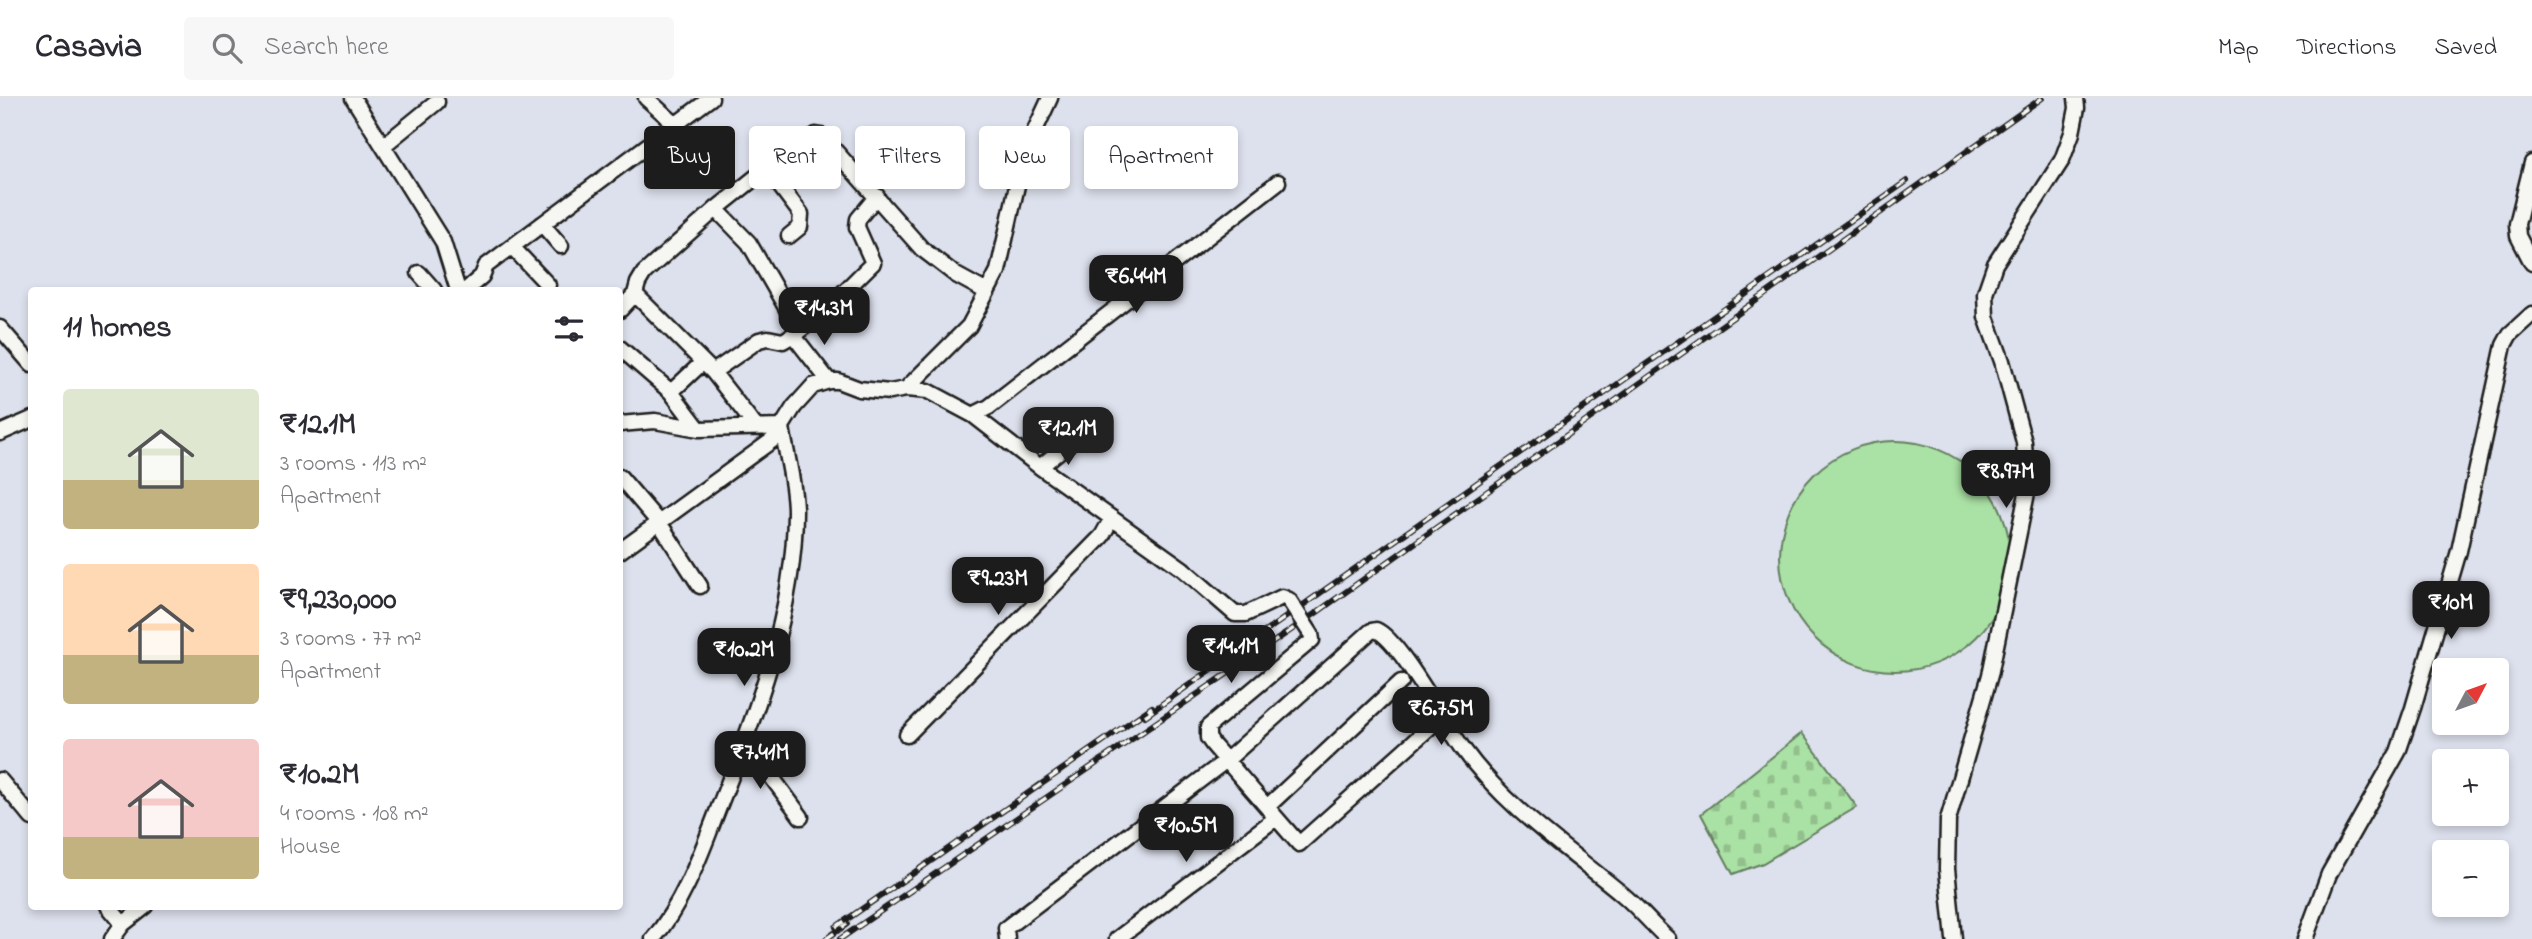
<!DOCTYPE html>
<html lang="en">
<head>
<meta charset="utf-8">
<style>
	:root { --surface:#fff; --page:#f7f7f7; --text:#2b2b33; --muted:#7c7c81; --line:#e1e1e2; --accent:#1c1c1c }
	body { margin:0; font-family:"Indie Flower",sans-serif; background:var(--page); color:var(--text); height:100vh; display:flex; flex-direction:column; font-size:26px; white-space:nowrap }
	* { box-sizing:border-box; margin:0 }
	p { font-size:23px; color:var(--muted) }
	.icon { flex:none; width:38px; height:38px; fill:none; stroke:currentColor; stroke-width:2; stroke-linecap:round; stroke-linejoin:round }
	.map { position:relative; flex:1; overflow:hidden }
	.details { position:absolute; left:28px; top:189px; width:595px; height:623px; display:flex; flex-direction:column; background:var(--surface); border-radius:7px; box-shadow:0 4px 10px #0003 }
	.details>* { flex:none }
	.top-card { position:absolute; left:644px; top:28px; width:665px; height:63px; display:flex; gap:14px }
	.needle { width:46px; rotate:49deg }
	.controls { position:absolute; left:2432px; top:560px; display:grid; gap:14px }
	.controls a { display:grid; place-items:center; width:77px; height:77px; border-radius:7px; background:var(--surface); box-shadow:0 4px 10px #0003; font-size:35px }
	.price { position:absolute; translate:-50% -60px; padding:0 16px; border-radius:14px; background:var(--accent); color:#fff; font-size:23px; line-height:46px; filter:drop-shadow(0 2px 4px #0008) }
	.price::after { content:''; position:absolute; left:50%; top:42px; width:21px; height:16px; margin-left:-10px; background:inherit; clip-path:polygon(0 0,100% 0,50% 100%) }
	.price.active { background:#222; color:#fff }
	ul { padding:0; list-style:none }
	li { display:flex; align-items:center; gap:21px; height:175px; padding:0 35px }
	li span { display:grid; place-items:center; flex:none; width:196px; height:140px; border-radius:7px; color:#555 }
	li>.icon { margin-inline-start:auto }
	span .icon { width:84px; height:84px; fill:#fffc; stroke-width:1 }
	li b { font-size:30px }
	h2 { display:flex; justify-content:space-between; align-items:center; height:84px; padding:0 35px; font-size:30px }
	.chip { padding:0 24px; border-radius:7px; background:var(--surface); box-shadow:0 4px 10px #0003; font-size:24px; line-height:63px }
	.chip.active { background:var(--accent); color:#fff }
	header { display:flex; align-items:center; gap:42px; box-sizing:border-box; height:98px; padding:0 35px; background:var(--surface); border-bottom:2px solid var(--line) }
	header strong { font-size:33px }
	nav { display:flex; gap:38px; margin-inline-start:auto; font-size:24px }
	.search { width:490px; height:63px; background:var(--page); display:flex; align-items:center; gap:18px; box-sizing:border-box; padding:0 24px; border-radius:7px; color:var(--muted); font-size:26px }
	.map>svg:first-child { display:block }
	.cemetery { fill:url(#cemetery-stones); stroke:#637e60; stroke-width:2 }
	.pitch { fill:#aae1a4; stroke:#637e60; stroke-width:2 }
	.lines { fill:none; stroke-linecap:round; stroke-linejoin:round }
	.minor-casing { stroke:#1c1c1c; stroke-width:19 }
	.minor { stroke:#f6f6f2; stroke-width:14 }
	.rail-casing { stroke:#1c1c1c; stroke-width:6 }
	.rail { stroke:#f6f6f2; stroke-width:3.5; stroke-dasharray:10; stroke-linecap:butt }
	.minor-bridge-casing { stroke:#1c1c1c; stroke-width:19; stroke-linecap:butt }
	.minor-bridge { stroke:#f6f6f2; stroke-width:14 }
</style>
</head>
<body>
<header>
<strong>Casavia</strong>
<div class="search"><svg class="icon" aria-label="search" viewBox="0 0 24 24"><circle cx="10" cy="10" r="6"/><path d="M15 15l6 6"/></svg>Search here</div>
<nav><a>Map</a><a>Directions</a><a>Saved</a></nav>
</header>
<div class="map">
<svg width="2532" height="841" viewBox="0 0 2532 841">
	<defs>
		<pattern id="cemetery-stones" width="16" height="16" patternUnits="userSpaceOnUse" patternTransform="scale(1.75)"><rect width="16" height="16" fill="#aae1a4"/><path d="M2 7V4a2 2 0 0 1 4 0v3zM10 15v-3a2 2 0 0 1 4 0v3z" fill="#92c08d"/></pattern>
	</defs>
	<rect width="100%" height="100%" fill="#dde1ed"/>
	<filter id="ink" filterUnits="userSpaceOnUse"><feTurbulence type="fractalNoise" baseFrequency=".0143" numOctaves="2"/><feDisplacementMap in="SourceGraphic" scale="14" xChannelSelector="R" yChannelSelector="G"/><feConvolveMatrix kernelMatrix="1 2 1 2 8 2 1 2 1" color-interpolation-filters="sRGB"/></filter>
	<g filter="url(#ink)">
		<!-- cemetery -->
		<path class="cemetery" d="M 1802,635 L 1857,709 L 1763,765 L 1733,776 L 1701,716 Z"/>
		<!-- pitch -->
		<path class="pitch" d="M1780 458a115 115 0 1 1 230 0a115 115 0 1 1-230 0Z"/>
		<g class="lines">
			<!-- minor casing -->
			<g class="minor-casing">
				<path id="minor" d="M 353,0 L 443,144 L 458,192
					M 646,0 L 675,26
					M 383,48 L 437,4
					M 2532,65 L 2517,126 L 2518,138 L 2532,165
					M 774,80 L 801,116 L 800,129 L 789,138
					M 716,111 L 749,145 L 799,232
					M 542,126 L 561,148
					M 514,147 L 516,153 L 548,187
					M 419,175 L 434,192
					M 466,192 L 482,178 L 486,168 L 711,0
					M 635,196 L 713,274 L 756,329
					M 620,212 L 635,196 L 638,185 L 644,175 L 716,111 L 756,79 L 774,80 L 816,37 L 822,38 L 922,151 L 956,177 L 987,194
					M 0,230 L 32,267
					M 793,237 L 829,283
					M 620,250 L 671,294 L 702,265
					M 713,274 L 759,242 L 768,240 L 783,243 C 817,224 845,192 873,165 L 857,129 L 858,121 L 877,98
					M 906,291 L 928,293 L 973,317 L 1040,369 L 1183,471 L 1235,516 L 1246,516 L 1282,499 L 1289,502
					M 671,294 L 699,331
					M 973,317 L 989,309 L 1278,84
					M 620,326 L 655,323 L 699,331 L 782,329 C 786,356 795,385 795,413 C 795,515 756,615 719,709 C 701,755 685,803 653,841
					M 0,335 L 32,321
					M 1040,369 L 1074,341
					M 620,379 L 660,426 L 700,488
					M 620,453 L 774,341 L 794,309 L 813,288 L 829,283 L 838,283 L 859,291 L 890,294 L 906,291 L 969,228 L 998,173 L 1024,56 L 1050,0
					M 1311,536 L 1312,542 L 1208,629 L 1208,640 L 1213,647 L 1299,746 L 1429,630
					M 907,637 L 1102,438 L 1112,420
					M 743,648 L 762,666 L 801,719
					M 0,682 L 32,720
					M 1267,709 L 1401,584
					M 108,808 L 123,826
					M 112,841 L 123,826 L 146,808
					M 1007,841 L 1006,830 L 1228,661 L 1371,533 L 1376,532 C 1400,542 1445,627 1464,652 C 1506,710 1568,751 1622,796 C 1639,810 1652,827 1668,841
					M 1117,841 L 1276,720
					M 1954,841 L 1947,771 L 1948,722 L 1990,577 L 2027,395 L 2024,344 L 2002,263 L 1986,219 L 1985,195 L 1995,166 L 2062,62 L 2072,35 L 2077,10 L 2076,0
					M 2305,841 L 2329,776 L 2398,654 L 2413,610 L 2459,453 L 2504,247 L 2510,236 L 2532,216"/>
			</g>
			<!-- minor -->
			<use href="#minor" class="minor"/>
			<!-- rail casing -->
			<g class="rail-casing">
				<path id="rail" d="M 1145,618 L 1907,83
					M 836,829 L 1152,609
					M 826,841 L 847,826
					M 840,841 L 1316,515 L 2042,0"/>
			</g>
			<!-- rail -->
			<use href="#rail" class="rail"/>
			<!-- minor-bridge casing -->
			<g class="minor-bridge-casing">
				<path id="minor-bridge" d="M 1289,502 L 1311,536"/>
			</g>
			<!-- minor-bridge -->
			<use href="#minor-bridge" class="minor-bridge"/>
		</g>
	</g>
</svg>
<div class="controls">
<a><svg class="needle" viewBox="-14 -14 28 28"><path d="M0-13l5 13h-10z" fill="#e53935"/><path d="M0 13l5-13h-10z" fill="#7c7c81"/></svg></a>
<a>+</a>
<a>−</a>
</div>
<b class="price" style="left:1136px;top:217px">₹6.44M</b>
<b class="price" style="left:824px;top:249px">₹14.3M</b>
<b class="price active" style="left:1068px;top:369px">₹12.1M</b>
<b class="price" style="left:2006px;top:412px">₹8.97M</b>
<b class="price" style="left:998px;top:519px">₹9.23M</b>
<b class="price" style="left:2451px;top:543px">₹10M</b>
<b class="price" style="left:1231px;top:587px">₹14.1M</b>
<b class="price" style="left:744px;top:590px">₹10.2M</b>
<b class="price" style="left:1441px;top:649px">₹6.75M</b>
<b class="price" style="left:760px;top:693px">₹7.41M</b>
<b class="price" style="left:1186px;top:766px">₹10.5M</b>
<div class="top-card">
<a class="chip active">Buy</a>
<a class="chip">Rent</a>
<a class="chip">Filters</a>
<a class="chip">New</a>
<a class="chip">Apartment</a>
</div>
<section class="details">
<h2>11 homes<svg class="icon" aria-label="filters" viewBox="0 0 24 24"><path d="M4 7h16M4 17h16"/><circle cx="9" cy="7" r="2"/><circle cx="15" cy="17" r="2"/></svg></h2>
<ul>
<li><span style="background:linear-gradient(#dfe7d0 65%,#c2b280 0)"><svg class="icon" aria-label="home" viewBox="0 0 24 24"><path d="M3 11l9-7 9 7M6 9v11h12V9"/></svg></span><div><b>₹12.1M</b><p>3 rooms · 113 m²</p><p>Apartment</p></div></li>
<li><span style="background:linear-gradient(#ffd9b3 65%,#c2b280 0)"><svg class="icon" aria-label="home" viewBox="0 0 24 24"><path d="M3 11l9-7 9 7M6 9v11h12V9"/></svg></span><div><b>₹9,230,000</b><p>3 rooms · 77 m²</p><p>Apartment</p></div></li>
<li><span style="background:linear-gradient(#f6c9c9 70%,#c2b280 0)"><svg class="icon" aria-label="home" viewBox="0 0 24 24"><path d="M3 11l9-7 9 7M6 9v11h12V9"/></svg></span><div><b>₹10.2M</b><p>4 rooms · 108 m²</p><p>House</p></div></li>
</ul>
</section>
</div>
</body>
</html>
